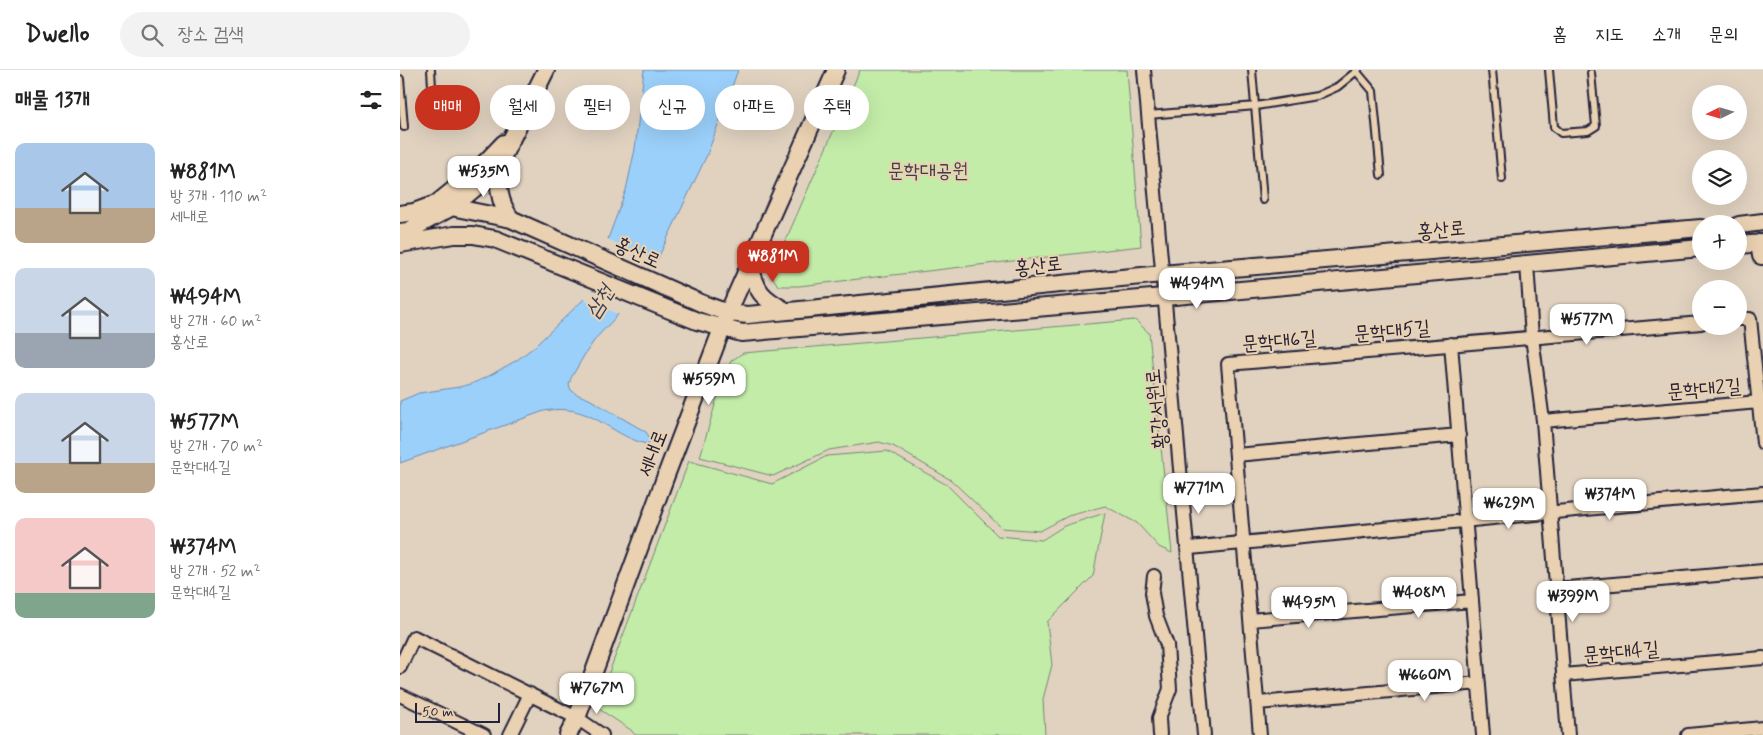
<!DOCTYPE html>
<html lang="ko">
<head>
<meta charset="utf-8">
<style>
	:root { --surface:#fff; --page:#f2f2f2; --text:#222; --muted:#767676; --line:#e0e0e0; --accent:#c8321e }
	body { margin:0; font-family:Mynerve,"Poor Story",sans-serif; background:var(--page); color:var(--text); height:100vh; display:flex; flex-direction:column; font-size:19px; white-space:nowrap }
	* { box-sizing:border-box; margin:0 }
	p { font-size:16px; color:var(--muted) }
	.icon { flex:none; width:28px; height:28px; fill:none; stroke:currentColor; stroke-width:2; stroke-linecap:round; stroke-linejoin:round }
	.map { position:relative; flex:1; overflow:hidden }
	.sheet { display:flex; flex-direction:column; background:var(--surface); width:400px }
	.sheet>* { flex:none }
	.banner { position:absolute; left:15px; top:15px; width:475px; height:45px; display:flex; gap:10px }
	.needle { width:32px; rotate:265deg }
	.controls { position:absolute; left:1292px; top:15px; display:grid; gap:10px }
	.controls a { display:grid; place-items:center; width:55px; height:55px; border-radius:50%; background:var(--surface); box-shadow:0 5px 20px #0002; font-size:25px }
	.scale { position:absolute; left:15px; bottom:12px; width:85px; box-sizing:border-box; padding-left:5px; border:2px solid #22223b; border-top:0; font-size:14px; line-height:18px; white-space:nowrap; color:#22223b; -webkit-text-stroke:4px #e9d1b1; paint-order:stroke }
	.price { position:absolute; translate:-50% -42px; padding:0 11px; border-radius:10px; background:#fff; color:#222; font-size:16px; line-height:32px; filter:drop-shadow(0 1px 2px #0008) }
	.price::after { content:''; position:absolute; left:50%; top:30px; width:15px; height:11px; margin-left:-8px; background:inherit; clip-path:polygon(0 0,100% 0,50% 100%) }
	.price.current { background:var(--accent); color:#fff }
	ul { padding:0; list-style:none }
	li { display:flex; align-items:center; gap:15px; height:125px; padding:0 15px }
	li span { display:grid; place-items:center; flex:none; width:140px; height:100px; border-radius:10px; color:#555 }
	li>.icon { margin-inline-start:auto }
	span .icon { width:60px; height:60px; fill:#fffc; stroke-width:1 }
	li b { font-size:21px }
	h2 { display:flex; justify-content:space-between; align-items:center; height:60px; padding:0 15px; font-size:21px }
	.chip { padding:0 18px; border-radius:22px; background:var(--surface); box-shadow:0 5px 20px #0002; font-size:18px; line-height:45px }
	.chip.current { background:var(--accent); color:#fff }
	header { display:flex; align-items:center; gap:30px; box-sizing:border-box; height:70px; padding:0 25px; background:var(--surface); border-bottom:1px solid var(--line) }
	header strong { font-size:24px }
	nav { display:flex; gap:28px; margin-inline-start:auto; font-size:18px }
	.search { width:350px; height:45px; background:var(--page); display:flex; align-items:center; gap:12px; box-sizing:border-box; padding:0 18px; border-radius:28px; color:var(--muted); font-size:19px }
	main { display:flex; flex:1; min-height:0 }
	.map>svg:first-child { display:block }
	.green { fill:#c3eca8; stroke:#728772 }
	.water { fill:#9bd0fa; stroke:#6b8aae }
	.pier { fill:#e1d2c0 }
	.lines { fill:none; stroke-linecap:round; stroke-linejoin:round }
	.lane-casing { stroke:#22223b; stroke-width:10 }
	.street-casing { stroke:#22223b; stroke-width:16 }
	.secondary-casing { stroke:#22223b; stroke-width:20 }
	.lane { stroke:#e9d1b1; stroke-width:6 }
	.street { stroke:#e9d1b1; stroke-width:12 }
	.secondary { stroke:#e9d1b1; stroke-width:16 }
	.labels { text-anchor:middle; stroke-width:4; stroke-linejoin:round; paint-order:stroke }
	.park-label { font-size:20px; fill:#3a404b; stroke:#e9d1b1 }
	.street-label { font-size:20px; fill:#22223b; stroke:#e9d1b1 }
	.water-label { font-size:21px; font-style:italic; fill:#343c58; stroke:#e9d1b1 }
</style>
</head>
<body>
<header>
<strong>Dwello</strong>
<div class="search"><svg class="icon" aria-label="search" viewBox="0 0 24 24"><circle cx="10" cy="10" r="6"/><path d="M15 15l6 6"/></svg>장소 검색</div>
<nav><a>홈</a><a>지도</a><a>소개</a><a>문의</a></nav>
</header>
<main>
<section class="sheet">
<h2>매물 13개<svg class="icon" aria-label="filters" viewBox="0 0 24 24"><path d="M4 7h16M4 17h16"/><circle cx="9" cy="7" r="2"/><circle cx="15" cy="17" r="2"/></svg></h2>
<ul>
<li><span style="background:linear-gradient(#a9c7e8 65%,#b9a48a 0)"><svg class="icon" aria-label="home" viewBox="0 0 24 24"><path d="M3 11l9-7 9 7M6 9v11h12V9"/></svg></span><div><b>₩881M</b><p>방 3개 · 110 m²</p><p>세내로</p></div></li>
<li><span style="background:linear-gradient(#c9d6e8 65%,#9aa5b1 0)"><svg class="icon" aria-label="home" viewBox="0 0 24 24"><path d="M3 11l9-7 9 7M6 9v11h12V9"/></svg></span><div><b>₩494M</b><p>방 2개 · 60 m²</p><p>홍산로</p></div></li>
<li><span style="background:linear-gradient(#c9d6e8 70%,#b9a48a 0)"><svg class="icon" aria-label="home" viewBox="0 0 24 24"><path d="M3 11l9-7 9 7M6 9v11h12V9"/></svg></span><div><b>₩577M</b><p>방 2개 · 70 m²</p><p>문학대4길</p></div></li>
<li><span style="background:linear-gradient(#f6c9c9 75%,#7fa58c 0)"><svg class="icon" aria-label="home" viewBox="0 0 24 24"><path d="M3 11l9-7 9 7M6 9v11h12V9"/></svg></span><div><b>₩374M</b><p>방 2개 · 52 m²</p><p>문학대4길</p></div></li>
</ul>
</section>
<div class="map">
<svg width="1363" height="665" viewBox="0 0 1363 665">
	<rect width="100%" height="100%" fill="#e1d2c0"/>
	<filter id="ink" filterUnits="userSpaceOnUse"><feTurbulence type="fractalNoise" baseFrequency=".02" numOctaves="2"/><feDisplacementMap in="SourceGraphic" scale="10" xChannelSelector="R" yChannelSelector="G"/><feConvolveMatrix kernelMatrix="1 2 1 2 8 2 1 2 1" color-interpolation-filters="sRGB"/></filter>
	<g filter="url(#ink)">
		<!-- green -->
		<path class="green" d="M 460,0 L 727,0 L 741,176 L 399,216 L 378,216 L 371,204 Z
			M 735,250 L 749,263 L 772,483 L 759,477 L 737,453 L 705,436 L 668,446 L 640,461 L 602,458 L 551,410 L 493,376 L 479,372 L 429,380 L 373,406 L 300,387 L 321,314 L 331,291 L 343,283 Z
			M 487,381 L 547,415 L 598,466 L 642,470 L 664,456 L 705,443 L 693,506 L 647,552 L 652,595 L 643,629 L 645,665 L 235,665 L 231,660 L 196,637 L 289,391 L 372,414 L 427,386 Z"/>
		<!-- water -->
		<path class="water" d="M 244,0 L 338,0 L 307,85 L 258,188 L 232,230 L 196,268 L 185,284 L 171,308 L 169,315 L 171,320 L 176,324 L 189,329 L 246,362 L 251,370 L 249,373 L 246,374 C 207,364 191,332 144,341 L 0,393 L 0,331 L 19,323 L 59,317 L 71,314 L 89,306 L 117,290 L 134,277 L 183,230 L 192,212 L 226,120 L 235,79 Z"/>
		<!-- pier -->
		<path class="pier" d="M 205,168 L 258,192 L 234,231 L 220,245 L 181,228 L 190,211 Z"/>
		<g class="lines">
			<!-- lane casing -->
			<g class="lane-casing">
				<path id="lane" d="M 31,0 L 34,49
					M 852,0 L 863,130
					M 1092,0 L 1102,109
					M 1149,0 L 1154,57 L 1161,63 L 1188,61 L 1196,56 L 1191,3
					M 957,2 L 973,21 L 981,105
					M 0,9 L 4,57
					M 748,45 L 856,36 L 917,26 L 937,17 L 958,0"/>
			</g>
			<!-- street casing -->
			<g class="street-casing">
				<path id="street" d="M 744,0 L 804,665
					M 1127,194 L 1132,267 L 1143,351 L 1168,665
					M 1339,249 L 1350,249 L 1363,373
					M 1051,274 L 1083,665
					M 1143,351 L 1359,332
					M 836,385 L 1059,365
					M 789,478 C 980,460 1171,439 1363,423
					M 754,506 L 752,523 L 756,546 L 767,575 L 770,619 L 759,648 L 760,665
					M 1156,519 L 1363,501
					M 850,550 L 1072,531
					M 0,597 L 14,567 L 177,648 L 202,665
					M 1163,605 L 1363,588
					M 0,625 L 84,665
					M 858,633 L 1079,613
					M 110,665 L 130,624
					M 860,665 L 828,294 L 1301,253
					M 1288,665 L 1363,658"/>
			</g>
			<!-- secondary casing -->
			<g class="secondary-casing">
				<path id="secondary" d="M 101,92 C 97,114 98,131 111,149
					M 36,134 L 77,101 L 104,73
					M 0,144 L 14,142 L 36,134 L 111,149 L 303,234 L 328,243 L 348,245 L 762,204 L 1301,158
					M 1339,155 L 1363,152
					M 0,162 L 8,161 L 52,137 L 92,104 L 102,88 L 146,0
					M 1359,173 L 1361,186 L 1363,186
					M 0,174 L 54,165 L 73,165 L 95,169 L 297,251 L 342,263 L 764,227 L 1301,178
					M 1339,175 L 1363,173
					M 349,193 C 357,222 360,227 386,241
					M 168,665 L 177,648 L 265,408 L 328,243 L 436,0"/>
			</g>
			<!-- lane -->
			<use href="#lane" class="lane"/>
			<!-- street -->
			<use href="#street" class="street"/>
			<!-- secondary -->
			<use href="#secondary" class="secondary"/>
		</g>
	</g>
	<g class="labels">
		<!-- park labels -->
		<g class="park-label">
			<text x="528" y="107">문학대공원</text>
		</g>
		<!-- street labels -->
		<g class="street-label">
			<text transform="translate(1041 159) rotate(-5)" y="7">홍산로</text>
			<text transform="translate(238 182) rotate(24)" y="7">홍산로</text>
			<text transform="translate(638 195) rotate(-6)" y="7">홍산로</text>
			<text transform="translate(992 260) rotate(-5)" y="7">문학대5길</text>
			<text transform="translate(879 270) rotate(-5)" y="7">문학대6길</text>
			<text transform="translate(1304 318) rotate(-5)" y="7">문학대2길</text>
			<text transform="translate(756 339) rotate(-96)" y="7">황강서원로</text>
			<text transform="translate(252 383) rotate(-69)" y="7">세내로</text>
			<text transform="translate(1221 581) rotate(-5)" y="7">문학대4길</text>
		</g>
		<!-- water labels -->
		<g class="water-label">
			<text transform="translate(199 231) rotate(-58)" y="7">삼천</text>
		</g>
	</g>
</svg>
<div class="controls">
<a><svg class="needle" viewBox="-14 -14 28 28"><path d="M0-13l5 13h-10z" fill="#e53935"/><path d="M0 13l5-13h-10z" fill="#767676"/></svg></a>
<a><svg class="icon" aria-label="layers" viewBox="0 0 24 24"><path d="M12 4l9 5-9 5-9-5zM3 14l9 5 9-5"/></svg></a>
<a>+</a>
<a>−</a>
</div>
<div class="scale">50 m</div>
<b class="price" style="left:84px;top:128px">₩535M</b>
<b class="price current" style="left:373px;top:213px">₩881M</b>
<b class="price" style="left:797px;top:240px">₩494M</b>
<b class="price" style="left:1187px;top:276px">₩577M</b>
<b class="price" style="left:309px;top:336px">₩559M</b>
<b class="price" style="left:799px;top:445px">₩771M</b>
<b class="price" style="left:1210px;top:451px">₩374M</b>
<b class="price" style="left:1109px;top:460px">₩629M</b>
<b class="price" style="left:1019px;top:549px">₩408M</b>
<b class="price" style="left:1173px;top:553px">₩399M</b>
<b class="price" style="left:909px;top:559px">₩495M</b>
<b class="price" style="left:1025px;top:632px">₩660M</b>
<b class="price" style="left:197px;top:645px">₩767M</b>
<div class="banner">
<a class="chip current">매매</a>
<a class="chip">월세</a>
<a class="chip">필터</a>
<a class="chip">신규</a>
<a class="chip">아파트</a>
<a class="chip">주택</a>
</div>
</div>
</main>
</body>
</html>
